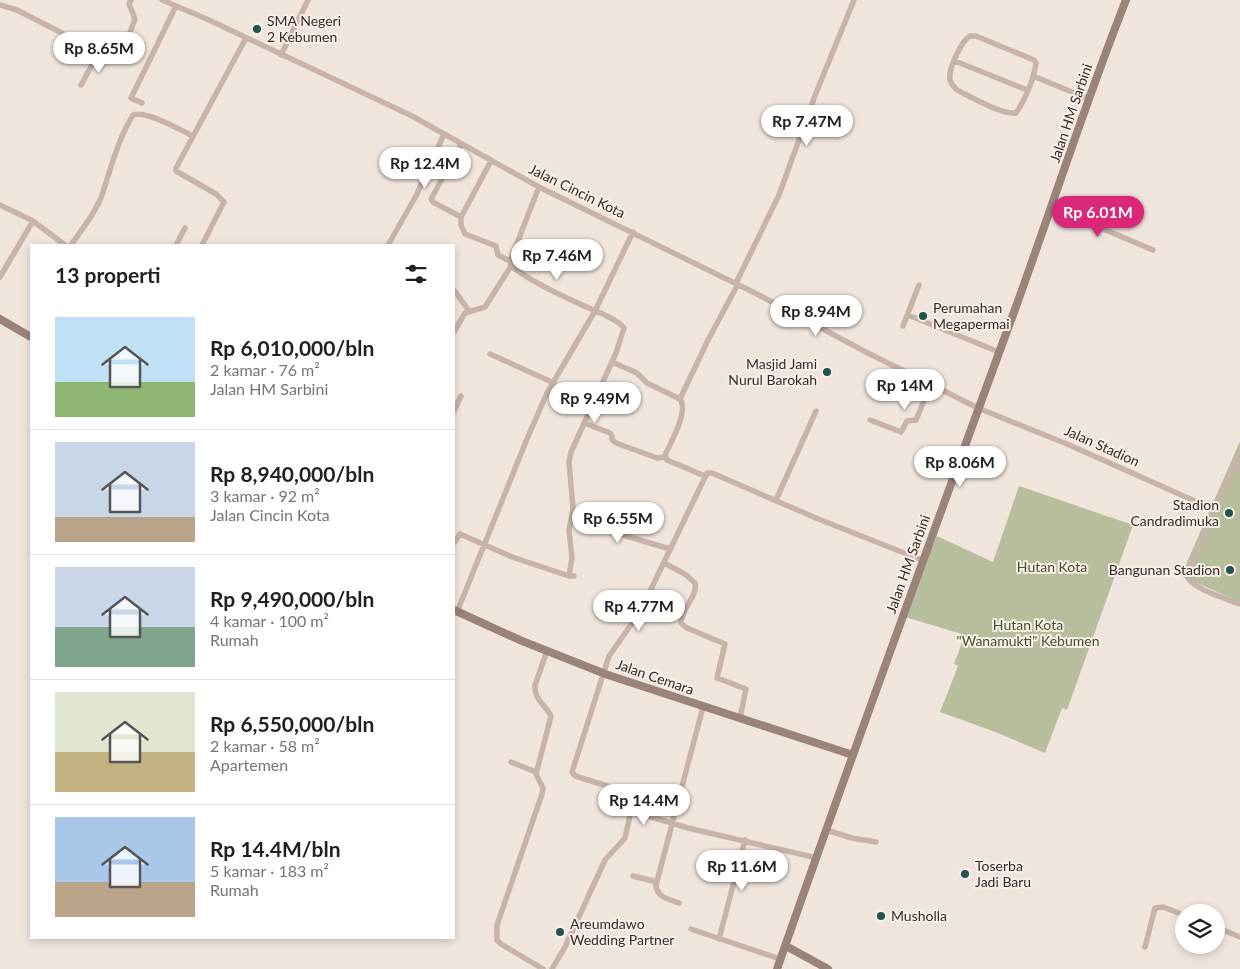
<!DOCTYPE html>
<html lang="id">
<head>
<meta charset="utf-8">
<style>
	:root { --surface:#fff; --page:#f2f2f2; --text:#202124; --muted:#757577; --line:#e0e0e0; --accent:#db2777 }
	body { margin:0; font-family:Lato,sans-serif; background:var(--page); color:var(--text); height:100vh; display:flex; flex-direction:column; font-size:19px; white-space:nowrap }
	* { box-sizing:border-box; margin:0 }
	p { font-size:16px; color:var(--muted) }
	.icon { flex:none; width:28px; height:28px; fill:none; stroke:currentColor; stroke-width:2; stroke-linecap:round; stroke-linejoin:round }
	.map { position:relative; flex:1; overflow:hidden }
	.sheet { position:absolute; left:30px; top:244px; width:425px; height:695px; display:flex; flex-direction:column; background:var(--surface); border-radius:0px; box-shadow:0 2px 8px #0003 }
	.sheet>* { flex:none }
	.controls { position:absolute; left:1175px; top:904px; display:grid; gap:10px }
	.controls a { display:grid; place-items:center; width:50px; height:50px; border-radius:50%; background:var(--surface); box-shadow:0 2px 8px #0003; font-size:25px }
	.price { position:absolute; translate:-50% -42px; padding:0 11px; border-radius:18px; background:#fff; color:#222; font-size:16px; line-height:32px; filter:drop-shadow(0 1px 2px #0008) }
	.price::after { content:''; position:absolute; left:50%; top:30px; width:15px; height:11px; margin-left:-8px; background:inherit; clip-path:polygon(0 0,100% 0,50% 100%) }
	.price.selected { background:var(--accent); color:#fff }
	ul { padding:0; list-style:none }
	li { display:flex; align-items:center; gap:15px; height:125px; padding:0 25px }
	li+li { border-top:1px solid var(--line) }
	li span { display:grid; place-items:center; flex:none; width:140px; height:100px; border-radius:0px; color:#555 }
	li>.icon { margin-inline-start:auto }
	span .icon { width:60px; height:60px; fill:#fffc; stroke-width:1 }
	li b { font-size:21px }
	h2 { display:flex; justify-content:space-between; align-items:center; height:60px; padding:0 25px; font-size:21px }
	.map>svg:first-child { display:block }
	.green { fill:#b7be9e }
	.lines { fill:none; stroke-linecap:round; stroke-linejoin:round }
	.street { stroke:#c7b3aa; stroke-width:5.5 }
	.secondary { stroke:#9a837b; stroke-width:8 }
	.poi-dot { fill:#225350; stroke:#f8efe9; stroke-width:2 }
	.labels { text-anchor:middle; stroke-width:4; stroke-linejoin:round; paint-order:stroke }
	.poi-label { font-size:14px; fill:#352b29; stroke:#f8efe9; text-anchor:start }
	.street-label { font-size:14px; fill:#352b29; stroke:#f8efe9 }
	.park-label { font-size:14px; fill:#49512e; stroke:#f8efe9 }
</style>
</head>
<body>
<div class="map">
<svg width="1240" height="969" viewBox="0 0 1240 969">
	<rect width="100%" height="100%" fill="#f0e5dd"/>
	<!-- green -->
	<path class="green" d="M 1240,441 L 1240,602 L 1181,576 Z
		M 1019,486 L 1133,525 L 1067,710 L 1062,708 L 1045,753 L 998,733 L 940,712 L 958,666 L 954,664 L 965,635 L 902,616 L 937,536 L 993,562 Z"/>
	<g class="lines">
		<!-- street -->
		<path class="street" d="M 162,0 L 209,20 L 412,116 L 539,187 L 757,294 L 864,351 L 978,408 L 1067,444 L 1215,510 L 1187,576 C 1192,589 1227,599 1240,604
			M 0,5 L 17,10 L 99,52
			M 970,36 L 976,36 L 1034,60 L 1036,63 C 1034,79 1025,100 1016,113 C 1002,115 971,97 957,90 C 954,87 951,84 950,80 C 948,70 961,41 970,36 Z
			M 281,55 L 308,0
			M 955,61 L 1027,90
			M 1033,76 L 1089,99
			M 81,85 L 99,52 L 110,37 L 113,37 L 124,43 L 127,41 L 135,19 L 129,4 L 131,0
			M 142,103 L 131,98 L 176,6
			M 491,161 L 461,217 L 461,225 L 465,234 L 496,246 L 498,255 L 510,261
			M 0,205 L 33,221 L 65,245
			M 1051,207 L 1153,250
			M 461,217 L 433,202 L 431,199 L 461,144
			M 71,245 C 82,229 95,214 102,195 C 111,168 118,139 133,115 C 146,110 180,130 193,136
			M 176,245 L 185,228
			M 202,245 L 224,202 L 216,194 L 176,171 L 176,168 L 246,38
			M 388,245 L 416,196 L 444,134
			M 511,266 C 532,282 556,293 580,304 C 592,310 617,318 624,328 L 616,353 L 571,452 L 569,462 L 573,509 L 569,530 L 572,558 L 569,576 L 574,576
			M 0,277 L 33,221
			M 736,283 L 779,195 L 816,93 L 854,0
			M 454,290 L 469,311
			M 908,315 L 999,352
			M 903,326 L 919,285
			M 454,332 L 465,313 L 485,307 L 511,266 L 510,261 L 539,187
			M 490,354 L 554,383
			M 612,362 L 637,373 L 647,383 L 680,399
			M 454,411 L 461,396
			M 870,420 L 901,432 L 907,421 L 916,420 L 931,384
			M 584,423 L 610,433 L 612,436 L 612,440 L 616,443 L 657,458 L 665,457
			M 705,476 L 667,460 L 665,455 C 671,442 689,411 680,399 L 708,340 L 738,284
			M 776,500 L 816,411
			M 1215,510 L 1240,452
			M 572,520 L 670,549
			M 616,533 L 625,507
			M 454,543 L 460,534 L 512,557 L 569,576
			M 664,563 L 685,574 L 695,583 C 698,597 681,608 681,623 L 687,628 L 725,644 L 717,678 L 746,689 L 740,718
			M 457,612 L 527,439 L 547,393 L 595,311 L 633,232
			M 511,762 L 536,772
			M 631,811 L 632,797 L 627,792 L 575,776 L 572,772 L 609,656 L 640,612 L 707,473 L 712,473 L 816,518 L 922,560
			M 826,830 L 852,838 L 876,842
			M 633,876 L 657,882
			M 679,903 C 669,899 657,898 656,885 L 703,707
			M 1216,927 L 1240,937
			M 691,929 L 780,959
			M 719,939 L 745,840
			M 1145,947 L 1155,908 L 1163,907 L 1184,915
			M 543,969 L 501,944 L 497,940 L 497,925 L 542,794 L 543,788 L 536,774 L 551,716 C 545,704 534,700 535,685 L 547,651
			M 552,969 L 565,947 L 605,860 L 625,838 L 631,811 L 688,828 L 817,858"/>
		<!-- secondary -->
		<path class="secondary" d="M 0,319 L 31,337
			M 454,610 L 522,641 L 608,675 L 853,755
			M 786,946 L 828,969
			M 777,969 C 854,749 934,530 1014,312 C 1052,208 1085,103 1126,0"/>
	</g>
	<!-- markers -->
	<g class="poi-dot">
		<circle cx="257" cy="29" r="5"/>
		<circle cx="923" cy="316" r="5"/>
		<circle cx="827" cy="372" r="5"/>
		<circle cx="1229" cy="513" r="5"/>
		<circle cx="1230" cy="570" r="5"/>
		<circle cx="965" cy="874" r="5"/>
		<circle cx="881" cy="916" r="5"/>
		<circle cx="560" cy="932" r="5"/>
	</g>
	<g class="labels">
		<!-- poi labels -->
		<g class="poi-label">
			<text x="267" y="26">SMA Negeri<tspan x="267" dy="16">2 Kebumen</tspan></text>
			<text x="933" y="313">Perumahan<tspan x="933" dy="16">Megapermai</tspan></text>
			<text x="817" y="369" text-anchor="end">Masjid Jami<tspan x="817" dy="16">Nurul Barokah</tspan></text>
			<text x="1219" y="510" text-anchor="end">Stadion<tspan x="1219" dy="16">Candradimuka</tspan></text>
			<text x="1220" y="575" text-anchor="end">Bangunan Stadion</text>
			<text x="975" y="871">Toserba<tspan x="975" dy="16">Jadi Baru</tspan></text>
			<text x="891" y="921">Musholla</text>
			<text x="570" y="929">Areumdawo<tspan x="570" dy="16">Wedding Partner</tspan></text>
		</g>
		<!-- street labels -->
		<g class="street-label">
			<text transform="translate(1071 113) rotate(-71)" y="5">Jalan HM Sarbini</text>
			<text transform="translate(577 191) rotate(26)" y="5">Jalan Cincin Kota</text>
			<text transform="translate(1102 446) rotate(24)" y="5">Jalan Stadion</text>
			<text transform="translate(908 564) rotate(-70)" y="5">Jalan HM Sarbini</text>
			<text transform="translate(655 677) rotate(19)" y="5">Jalan Cemara</text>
		</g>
		<!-- park labels -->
		<g class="park-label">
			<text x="1052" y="572">Hutan Kota</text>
			<text x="1028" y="630">Hutan Kota<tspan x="1028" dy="16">"Wanamukti" Kebumen</tspan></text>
		</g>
	</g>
</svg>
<div class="controls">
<a><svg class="icon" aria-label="layers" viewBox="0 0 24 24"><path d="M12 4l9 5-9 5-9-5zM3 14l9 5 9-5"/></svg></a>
</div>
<b class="price" style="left:99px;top:74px">Rp 8.65M</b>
<b class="price" style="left:807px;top:147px">Rp 7.47M</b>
<b class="price" style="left:425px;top:189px">Rp 12.4M</b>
<b class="price selected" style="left:1098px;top:238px">Rp 6.01M</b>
<b class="price" style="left:557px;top:281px">Rp 7.46M</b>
<b class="price" style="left:816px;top:337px">Rp 8.94M</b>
<b class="price" style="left:905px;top:411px">Rp 14M</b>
<b class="price" style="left:595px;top:424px">Rp 9.49M</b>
<b class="price" style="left:960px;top:488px">Rp 8.06M</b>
<b class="price" style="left:618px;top:544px">Rp 6.55M</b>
<b class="price" style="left:639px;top:632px">Rp 4.77M</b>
<b class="price" style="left:644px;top:826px">Rp 14.4M</b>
<b class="price" style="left:742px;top:892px">Rp 11.6M</b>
<section class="sheet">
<h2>13 properti<svg class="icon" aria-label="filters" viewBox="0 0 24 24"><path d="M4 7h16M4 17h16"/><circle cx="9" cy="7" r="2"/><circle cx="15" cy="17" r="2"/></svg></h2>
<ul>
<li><span style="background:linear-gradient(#bfe0f5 65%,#8fb573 0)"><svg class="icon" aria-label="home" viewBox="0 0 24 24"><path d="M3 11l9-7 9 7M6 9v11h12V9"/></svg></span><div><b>Rp 6,010,000/bln</b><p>2 kamar · 76 m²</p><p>Jalan HM Sarbini</p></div></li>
<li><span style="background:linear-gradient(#c9d6e8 75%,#b9a48a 0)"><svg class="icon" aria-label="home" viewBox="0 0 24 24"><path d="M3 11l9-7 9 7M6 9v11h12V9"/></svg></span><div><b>Rp 8,940,000/bln</b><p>3 kamar · 92 m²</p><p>Jalan Cincin Kota</p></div></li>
<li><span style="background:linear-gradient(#c9d6e8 60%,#7fa58c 0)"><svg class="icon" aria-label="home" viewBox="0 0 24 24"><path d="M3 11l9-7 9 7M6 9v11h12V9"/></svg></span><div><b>Rp 9,490,000/bln</b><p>4 kamar · 100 m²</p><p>Rumah</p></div></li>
<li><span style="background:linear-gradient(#dfe7d0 60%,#c2b280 0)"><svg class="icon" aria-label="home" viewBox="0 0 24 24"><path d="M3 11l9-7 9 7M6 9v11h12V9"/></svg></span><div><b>Rp 6,550,000/bln</b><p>2 kamar · 58 m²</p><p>Apartemen</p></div></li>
<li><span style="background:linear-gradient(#a9c7e8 65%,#b9a48a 0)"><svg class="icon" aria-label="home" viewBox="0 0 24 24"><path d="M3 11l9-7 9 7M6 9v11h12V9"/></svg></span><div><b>Rp 14.4M/bln</b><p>5 kamar · 183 m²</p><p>Rumah</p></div></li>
</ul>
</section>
</div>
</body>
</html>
